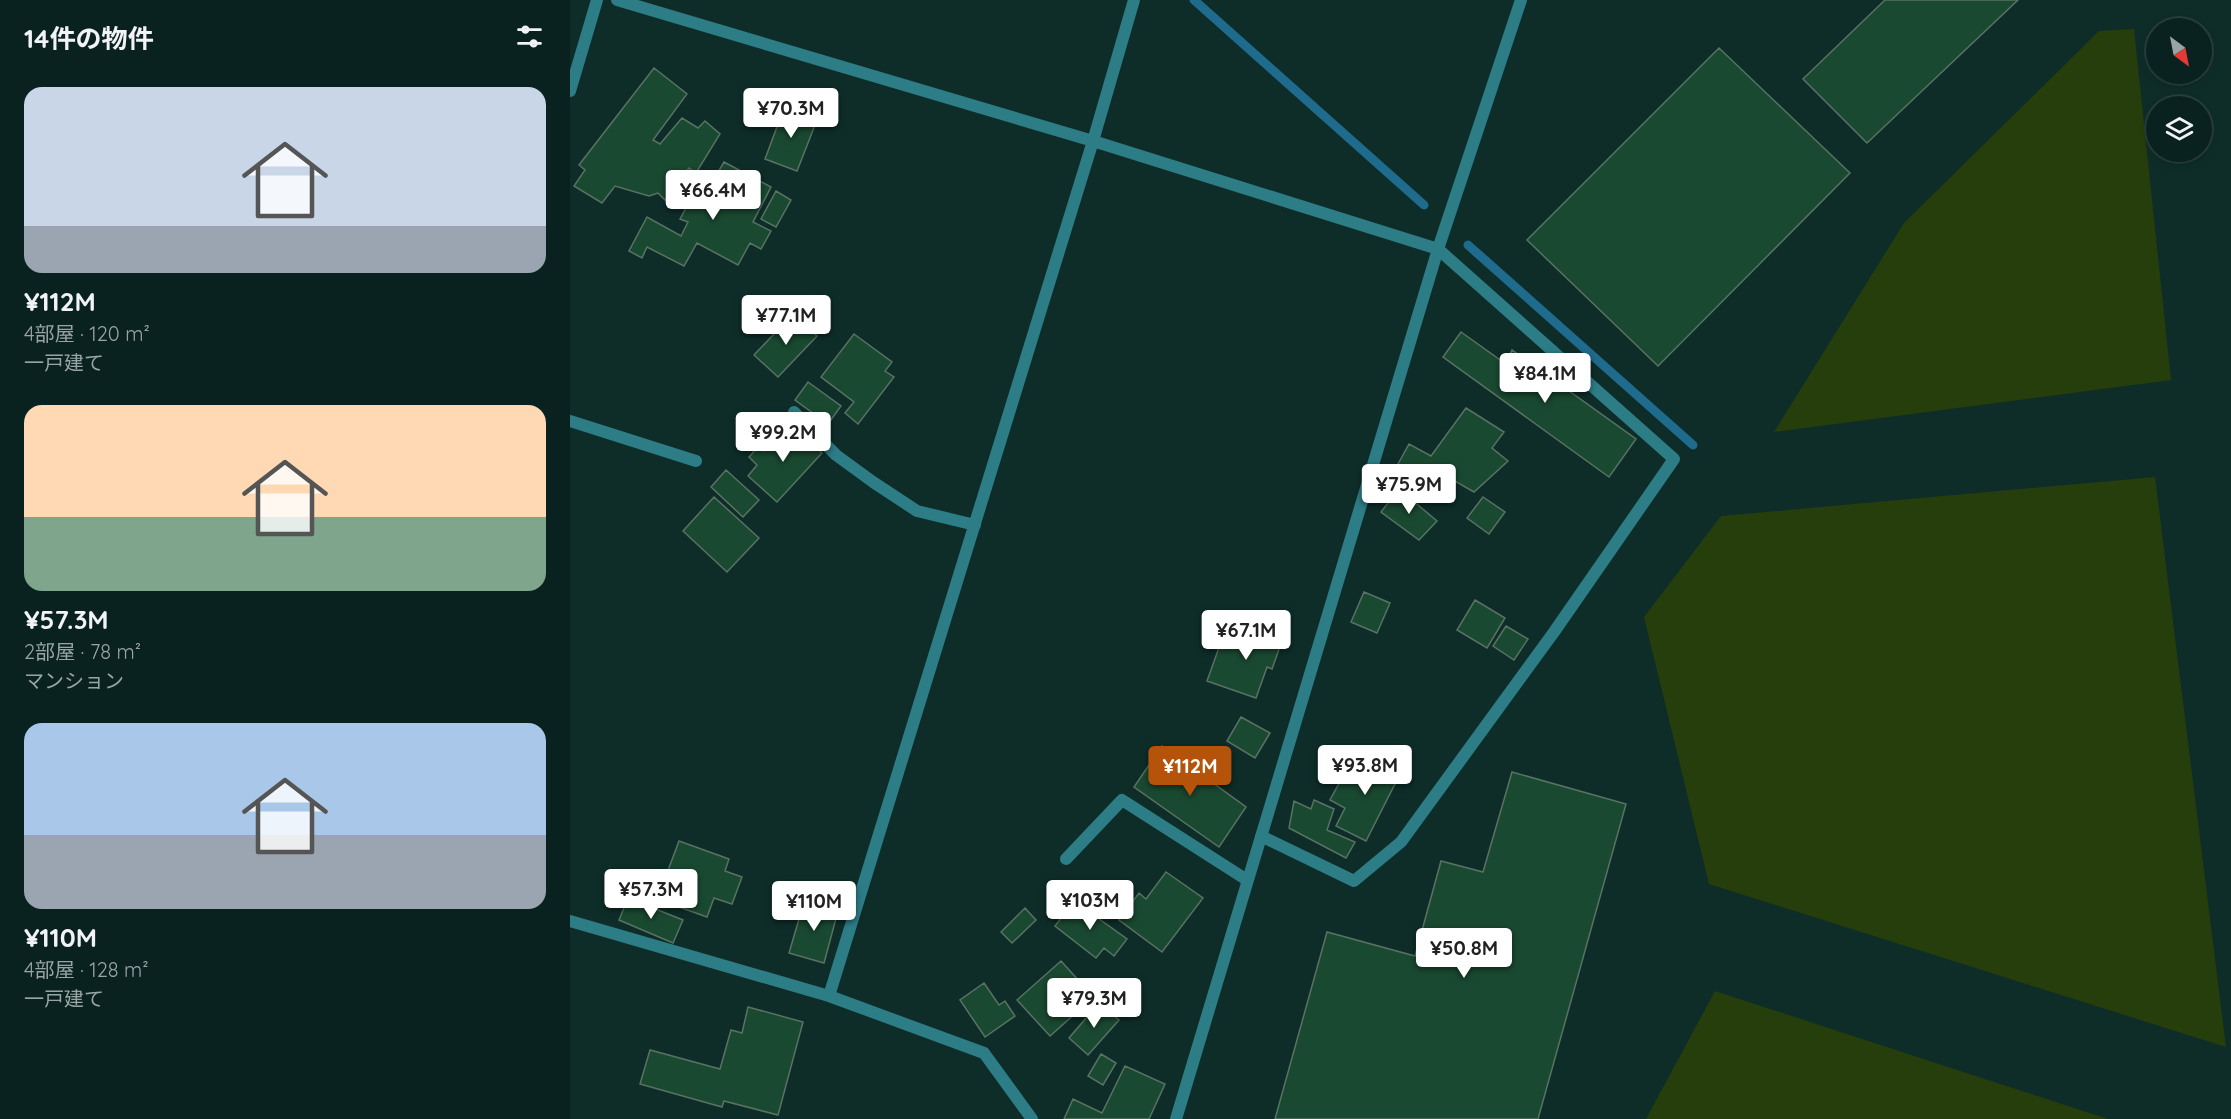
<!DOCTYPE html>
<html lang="ja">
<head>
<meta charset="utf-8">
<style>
	:root { --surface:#0a221f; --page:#132a28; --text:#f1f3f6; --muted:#99a4a4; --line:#2a3f3d; --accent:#b45309 }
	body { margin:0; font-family:Quicksand,"Noto Sans JP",sans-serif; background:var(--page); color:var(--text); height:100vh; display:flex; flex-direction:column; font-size:22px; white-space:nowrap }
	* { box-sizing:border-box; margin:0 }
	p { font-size:20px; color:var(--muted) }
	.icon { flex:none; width:33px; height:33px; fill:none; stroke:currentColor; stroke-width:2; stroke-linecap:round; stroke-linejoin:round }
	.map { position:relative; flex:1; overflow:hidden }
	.details { display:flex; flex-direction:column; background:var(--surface); width:570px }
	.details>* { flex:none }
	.needle { width:39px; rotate:148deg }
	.fabs { position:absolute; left:1576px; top:18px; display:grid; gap:12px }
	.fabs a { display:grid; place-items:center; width:66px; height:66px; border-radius:50%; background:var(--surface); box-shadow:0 3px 9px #0003,0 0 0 2px var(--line); font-size:30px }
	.price { position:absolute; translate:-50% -51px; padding:0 14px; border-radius:6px; background:#fff; color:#222; font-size:20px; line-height:39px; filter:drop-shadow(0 2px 3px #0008) }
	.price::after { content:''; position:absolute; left:50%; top:36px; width:18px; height:14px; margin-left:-9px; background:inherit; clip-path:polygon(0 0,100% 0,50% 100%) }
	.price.selected { background:var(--accent); color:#fff }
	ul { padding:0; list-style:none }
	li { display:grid; align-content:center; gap:12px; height:318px; padding:0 24px }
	li span { display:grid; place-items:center; height:186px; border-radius:18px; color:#555 }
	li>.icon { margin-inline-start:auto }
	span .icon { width:108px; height:108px; fill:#fffc; stroke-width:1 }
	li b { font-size:26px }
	h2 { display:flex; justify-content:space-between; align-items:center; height:72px; padding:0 24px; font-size:26px }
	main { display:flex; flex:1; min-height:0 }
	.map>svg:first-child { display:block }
	.green { fill:#253e0b }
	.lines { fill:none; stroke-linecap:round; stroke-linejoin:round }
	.stream { stroke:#1f6b8d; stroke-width:9 }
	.building { fill:#1a4931; stroke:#597263; stroke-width:1.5 }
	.minor { stroke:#2d7d87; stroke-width:12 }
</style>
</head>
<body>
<main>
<section class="details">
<h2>14件の物件<svg class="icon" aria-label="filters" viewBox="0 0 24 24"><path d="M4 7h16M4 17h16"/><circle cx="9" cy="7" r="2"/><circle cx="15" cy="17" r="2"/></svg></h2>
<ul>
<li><span style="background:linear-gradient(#c9d6e8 75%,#9aa5b1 0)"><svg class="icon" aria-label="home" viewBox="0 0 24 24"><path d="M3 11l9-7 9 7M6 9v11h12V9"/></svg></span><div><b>¥112M</b><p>4部屋 · 120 m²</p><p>一戸建て</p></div></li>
<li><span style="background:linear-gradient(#ffd9b3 60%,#7fa58c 0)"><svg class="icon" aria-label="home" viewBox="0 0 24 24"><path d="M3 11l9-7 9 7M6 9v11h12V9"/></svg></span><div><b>¥57.3M</b><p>2部屋 · 78 m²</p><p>マンション</p></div></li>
<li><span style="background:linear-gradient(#a9c7e8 60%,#9aa5b1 0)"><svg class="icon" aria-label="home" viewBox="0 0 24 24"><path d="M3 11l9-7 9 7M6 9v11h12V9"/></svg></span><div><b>¥110M</b><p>4部屋 · 128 m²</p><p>一戸建て</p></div></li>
</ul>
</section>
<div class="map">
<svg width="1661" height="1119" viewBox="0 0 1661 1119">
	<rect width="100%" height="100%" fill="#0e2d29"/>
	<!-- green -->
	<path class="green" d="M 1564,29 L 1601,380 L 1204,432 L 1334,223 L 1529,31 Z
		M 1585,477 L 1656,1047 L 1139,884 L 1074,617 L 1151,516 Z
		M 1145,991 L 1538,1119 L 1076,1119 Z"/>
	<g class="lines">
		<!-- stream -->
		<path class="stream" d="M 624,0 L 854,205
			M 898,245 L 1123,445"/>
	</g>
	<!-- building -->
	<path class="building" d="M 1315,0 L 1448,0 L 1297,143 L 1233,79 Z
		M 1149,48 L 1280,173 L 1088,366 L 957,240 Z
		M 84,68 L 117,94 L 83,140 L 90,144 L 112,118 L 128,128 L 135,121 L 150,134 L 126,173 L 119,168 L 95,200 L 88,193 L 79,196 L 45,186 L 32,203 L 4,186 L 15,170 L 9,165 Z
		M 214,108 L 247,120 L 227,171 L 195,159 Z
		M 154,162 L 201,187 L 183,222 L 201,231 L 191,249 L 180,243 L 168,265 L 127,243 L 114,266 L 77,247 L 72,258 L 59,251 L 77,217 L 111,236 L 118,222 L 110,219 L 128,186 L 137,191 Z
		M 206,191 L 221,200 L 206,227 L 191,219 Z
		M 223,314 L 247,336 L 208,377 L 184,355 Z
		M 891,332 L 936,364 L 942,350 L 1066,439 L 1039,477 L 873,357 Z
		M 284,334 L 322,362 L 315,371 L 324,377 L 288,424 L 275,413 L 284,402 L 251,377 Z
		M 238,382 L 271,406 L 258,424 L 225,400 Z
		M 896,408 L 934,432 L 922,448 L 938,461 L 904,492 L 885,481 L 873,498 L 828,464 L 839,444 L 861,456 Z
		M 214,429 L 223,436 L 228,431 L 252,453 L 207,502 L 178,476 L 187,465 L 179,457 L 189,446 L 194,451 Z
		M 156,470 L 189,500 L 173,517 L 141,487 Z
		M 829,489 L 867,521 L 849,540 L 811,512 Z
		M 144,497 L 189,538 L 157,572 L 113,531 Z
		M 913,497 L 935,512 L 919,534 L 897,518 Z
		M 794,592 L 820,603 L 807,633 L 781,622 Z
		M 905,600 L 935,618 L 917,648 L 887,630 Z
		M 673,623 L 713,638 L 702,669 L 697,667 L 686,698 L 637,681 L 651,642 L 664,647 Z
		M 936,626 L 958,639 L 944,660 L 923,646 Z
		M 671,717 L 700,733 L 685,758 L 657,741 Z
		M 592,746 L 676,807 L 649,847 L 564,787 Z
		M 796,754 L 831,772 L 796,841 L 766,826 L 775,808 L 760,800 L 772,778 L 782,783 Z
		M 942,772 L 1056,804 L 968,1119 L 705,1119 L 757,932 L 845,956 L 871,861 L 913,872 Z
		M 744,800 L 764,809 L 757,830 L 785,842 L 776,858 L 719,828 L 724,801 L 741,809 Z
		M 109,841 L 159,859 L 155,871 L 172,877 L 162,904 L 144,898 L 137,917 L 81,897 L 90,870 L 97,873 Z
		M 596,872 L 633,898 L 592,952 L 549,920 L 569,893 L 576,899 Z
		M 58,898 L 113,920 L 103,943 L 49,920 Z
		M 504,901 L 557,939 L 544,956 L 534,948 L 526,958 L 485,926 Z
		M 234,902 L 268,911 L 254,963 L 219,953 Z
		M 455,908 L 466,920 L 442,943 L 431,932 Z
		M 491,961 L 520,993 L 512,1000 L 516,1004 L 480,1036 L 447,1000 Z
		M 414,983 L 429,1005 L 435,1001 L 445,1016 L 415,1037 L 390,1000 Z
		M 529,1003 L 549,1020 L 518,1055 L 499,1038 Z
		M 178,1007 L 233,1022 L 208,1115 L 154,1101 L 152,1107 L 70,1084 L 80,1050 L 150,1069 L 161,1030 L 172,1033 Z
		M 531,1054 L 546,1063 L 533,1085 L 518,1076 Z
		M 555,1066 L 595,1084 L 579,1119 L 494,1119 L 503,1099 L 532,1113 Z"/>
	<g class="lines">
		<!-- minor -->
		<path class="minor" d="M 47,0 L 523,141 L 868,249 L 1104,459 L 984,632 L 831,842 L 784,881 L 691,836
			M 0,91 L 27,0
			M 224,412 L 266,455 L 303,482 L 347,511 L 405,525
			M 0,421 L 126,461
			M 496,859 L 552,800 L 677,880
			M 0,921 L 259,996 L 414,1053 L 462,1119
			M 259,996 L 523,141 L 564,0
			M 606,1119 L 868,249 L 951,0"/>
	</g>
</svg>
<div class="fabs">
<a><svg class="needle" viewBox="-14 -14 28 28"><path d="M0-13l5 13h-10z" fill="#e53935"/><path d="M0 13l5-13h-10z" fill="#99a4a4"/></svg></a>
<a><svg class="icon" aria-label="layers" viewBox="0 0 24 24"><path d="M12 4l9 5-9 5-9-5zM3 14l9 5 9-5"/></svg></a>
</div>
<b class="price" style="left:221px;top:139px">¥70.3M</b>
<b class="price" style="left:143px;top:221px">¥66.4M</b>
<b class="price" style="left:216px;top:346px">¥77.1M</b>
<b class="price" style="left:975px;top:404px">¥84.1M</b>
<b class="price" style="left:213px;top:463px">¥99.2M</b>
<b class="price" style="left:839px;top:515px">¥75.9M</b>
<b class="price" style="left:676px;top:661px">¥67.1M</b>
<b class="price" style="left:795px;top:796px">¥93.8M</b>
<b class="price selected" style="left:620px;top:797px">¥112M</b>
<b class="price" style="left:81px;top:920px">¥57.3M</b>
<b class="price" style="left:520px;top:931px">¥103M</b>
<b class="price" style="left:244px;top:932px">¥110M</b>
<b class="price" style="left:894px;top:979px">¥50.8M</b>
<b class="price" style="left:524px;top:1029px">¥79.3M</b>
</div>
</main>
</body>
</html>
